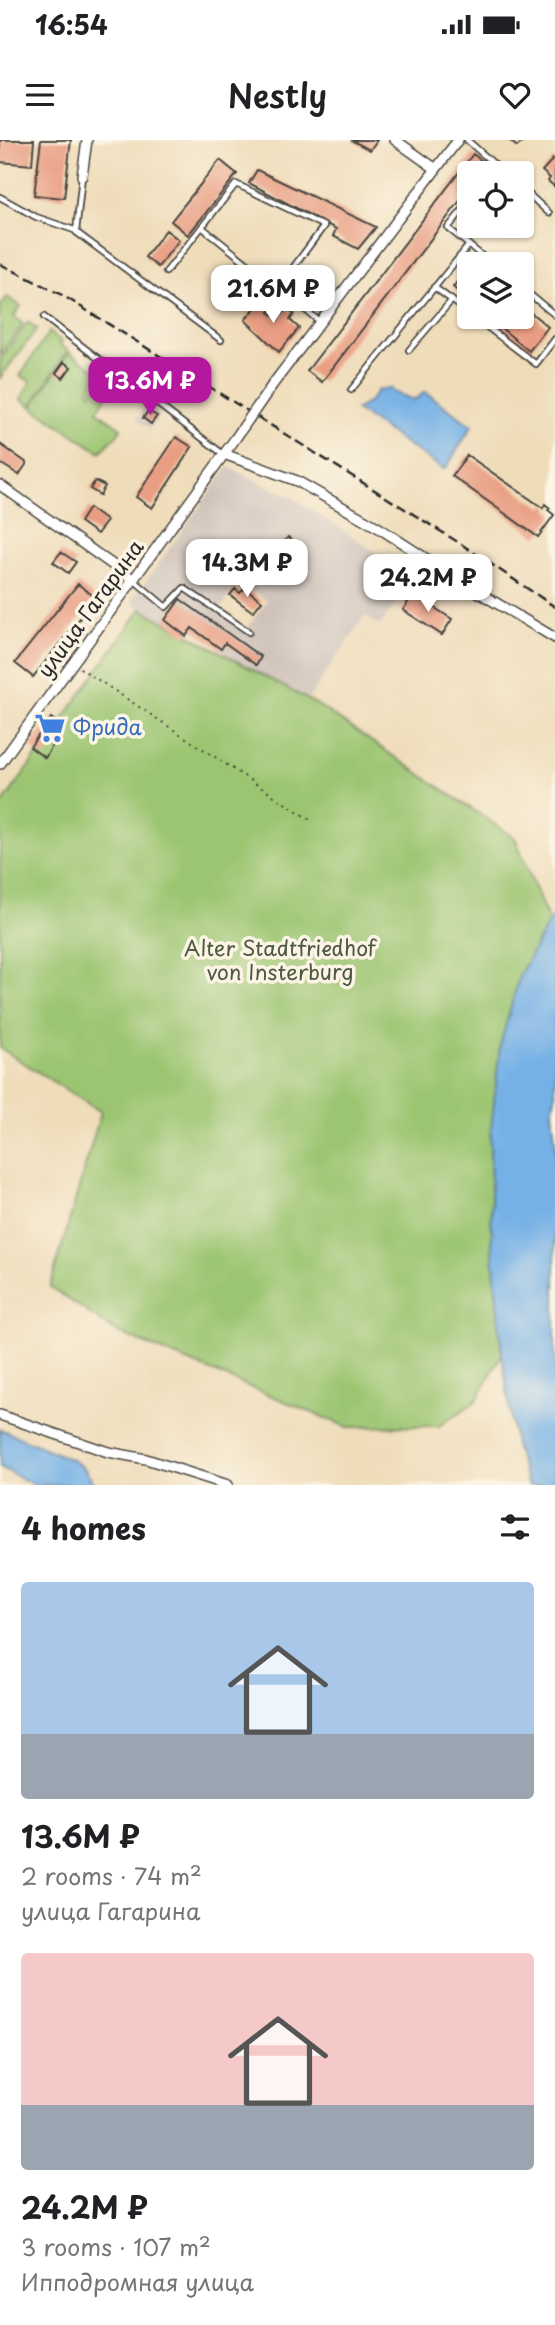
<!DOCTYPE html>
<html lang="en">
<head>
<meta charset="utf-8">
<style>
	:root { --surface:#fff; --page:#f2f2f2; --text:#202124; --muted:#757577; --accent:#b5179e }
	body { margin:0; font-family:"Playpen Sans",sans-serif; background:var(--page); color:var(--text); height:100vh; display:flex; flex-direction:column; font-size:26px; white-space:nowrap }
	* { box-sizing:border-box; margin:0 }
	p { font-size:23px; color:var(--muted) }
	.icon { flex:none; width:38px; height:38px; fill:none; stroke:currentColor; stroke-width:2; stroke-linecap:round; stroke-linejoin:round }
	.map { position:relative; height:1345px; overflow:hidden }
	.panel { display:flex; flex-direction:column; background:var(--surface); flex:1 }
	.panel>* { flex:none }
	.fabs { position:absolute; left:457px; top:21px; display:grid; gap:14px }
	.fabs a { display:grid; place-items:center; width:77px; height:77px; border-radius:7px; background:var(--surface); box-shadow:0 2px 5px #0004; font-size:35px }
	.price { position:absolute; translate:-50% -60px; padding:0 16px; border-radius:14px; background:#fff; color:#222; font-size:23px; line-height:46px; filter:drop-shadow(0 2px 4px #0008) }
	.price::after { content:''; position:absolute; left:50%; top:42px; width:21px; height:16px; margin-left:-10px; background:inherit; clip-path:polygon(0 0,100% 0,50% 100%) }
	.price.selected { background:var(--accent); color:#fff }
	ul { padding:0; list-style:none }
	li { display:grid; align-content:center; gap:14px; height:371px; padding:0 21px }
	li span { display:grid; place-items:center; height:217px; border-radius:7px; color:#555 }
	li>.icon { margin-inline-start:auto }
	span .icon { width:126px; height:126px; fill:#fffc; stroke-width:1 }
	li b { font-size:30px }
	h2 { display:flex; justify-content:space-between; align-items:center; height:84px; padding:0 21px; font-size:30px }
	.status { display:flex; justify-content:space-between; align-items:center; height:49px; padding:0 35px; background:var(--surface); direction:ltr }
	.status svg { height:19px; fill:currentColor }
	header { display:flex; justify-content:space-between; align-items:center; height:91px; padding:0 21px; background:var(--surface); font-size:32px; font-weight:600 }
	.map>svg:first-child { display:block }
	.built { fill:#f0d5bc }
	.industrial { fill:#cec1b9; fill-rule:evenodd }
	.green { fill:#9bc571; stroke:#63784e; stroke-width:2 }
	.water { fill:#74b0e6; stroke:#506e88; stroke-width:2 }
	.building { fill:#e99d82 }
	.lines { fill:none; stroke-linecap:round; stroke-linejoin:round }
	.service-casing { stroke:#484640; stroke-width:8 }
	.minor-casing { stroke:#484640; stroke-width:12 }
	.path { stroke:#484640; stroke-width:2; stroke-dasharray:2 5; stroke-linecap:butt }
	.service { stroke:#fff; stroke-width:4.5 }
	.minor { stroke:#fff; stroke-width:9 }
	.rail { stroke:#2b2b2b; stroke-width:2.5; stroke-dasharray:10 5; stroke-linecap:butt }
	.minor-bridge-casing { stroke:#484640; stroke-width:12; stroke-linecap:butt }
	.minor-bridge { stroke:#fff; stroke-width:9 }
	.labels { text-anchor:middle; stroke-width:7; stroke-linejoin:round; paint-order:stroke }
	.street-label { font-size:21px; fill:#2b2b2b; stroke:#fcf5e5 }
	.shop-label { font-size:21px; fill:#366cbe; stroke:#fcf5e5; text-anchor:start }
	.park-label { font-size:21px; fill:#4d5940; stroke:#fcf5e5 }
</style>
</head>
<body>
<div class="status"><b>16:54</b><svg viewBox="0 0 49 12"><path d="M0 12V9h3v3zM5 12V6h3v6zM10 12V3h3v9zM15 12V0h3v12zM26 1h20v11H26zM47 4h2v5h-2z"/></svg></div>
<header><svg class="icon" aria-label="menu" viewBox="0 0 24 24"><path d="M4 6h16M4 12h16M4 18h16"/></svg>Nestly<svg class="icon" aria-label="heart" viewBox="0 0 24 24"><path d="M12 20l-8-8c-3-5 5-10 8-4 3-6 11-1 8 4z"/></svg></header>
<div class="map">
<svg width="555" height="1345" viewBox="0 0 555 1345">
	<rect width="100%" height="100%" fill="#fcf5e5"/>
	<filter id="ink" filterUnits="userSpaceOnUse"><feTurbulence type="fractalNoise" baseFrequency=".0143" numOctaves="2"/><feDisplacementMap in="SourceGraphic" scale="14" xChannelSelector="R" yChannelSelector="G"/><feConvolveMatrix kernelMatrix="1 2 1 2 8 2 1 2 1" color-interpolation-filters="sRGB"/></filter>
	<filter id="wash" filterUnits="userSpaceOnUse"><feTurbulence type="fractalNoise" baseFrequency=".00686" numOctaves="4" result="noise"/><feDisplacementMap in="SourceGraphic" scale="28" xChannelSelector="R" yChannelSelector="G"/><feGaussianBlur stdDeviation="1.57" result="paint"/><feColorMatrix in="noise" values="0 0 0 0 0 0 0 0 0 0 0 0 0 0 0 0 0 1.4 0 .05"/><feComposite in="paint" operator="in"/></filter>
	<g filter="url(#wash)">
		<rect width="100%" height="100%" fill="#efdcb9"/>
		<!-- built -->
		<path class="built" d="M 415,437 L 463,467 L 441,499 L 393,468 Z"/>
		<!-- industrial -->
		<path class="industrial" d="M 147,265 L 160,274 L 150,289 L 137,280 Z
			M 228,327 L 291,357 L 415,437 L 380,486 L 365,476 L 302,568 L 192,489 L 186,496 L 165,481 L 162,484 L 131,462 ZM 287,398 L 307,412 L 293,432 L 273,418 ZM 239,442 L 267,461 L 247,488 L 220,469 Z"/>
		<!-- green -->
		<path class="green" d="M 7,157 L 21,166 L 14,176 L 23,184 L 0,214 L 0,167 Z
			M 28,182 L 37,189 L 0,238 L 0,219 Z
			M 49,192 L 62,202 L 60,205 L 68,210 L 31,266 L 21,259 L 31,241 L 20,236 Z
			M 69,212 L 100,233 L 89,250 L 91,253 L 104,236 L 115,243 L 97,271 L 121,288 L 116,297 L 100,312 L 32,267 Z
			M 141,469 L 316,564 L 515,698 L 549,782 L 520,834 L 490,1000 L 492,1103 L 502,1214 L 476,1261 L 439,1286 L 347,1287 L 119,1193 L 50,1147 L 101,972 L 0,908 L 0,667 Z"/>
		<!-- water -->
		<path class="water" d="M 390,248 L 393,252 L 414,260 L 425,252 L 472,286 L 446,328 L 443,329 L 356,270 L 369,262 L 378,250 Z
			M 555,776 L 555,957 L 552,972 L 555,1002 L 555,1345 L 528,1345 L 515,1306 L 502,1214 L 492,1103 L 490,1000 L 500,906 L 520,834 L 549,782 Z
			M 0,1289 L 72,1320 L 84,1328 L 95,1345 L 34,1345 L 0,1327 Z"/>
		<g id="blocks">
			<!-- building -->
			<path class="building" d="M 0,0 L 34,0 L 32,25 L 0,22 Z
				M 41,0 L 71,0 L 64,58 L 34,55 Z
				M 351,0 L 377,0 L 370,10 Z
				M 509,0 L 524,0 L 517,7 Z
				M 473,14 L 491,28 L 487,33 L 469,33 L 469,49 L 322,242 L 307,231 Z
				M 553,19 L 555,20 L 555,47 L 548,41 L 550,38 L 542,31 Z
				M 220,20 L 237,34 L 188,95 L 171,81 Z
				M 257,30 L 376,87 L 358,109 L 333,96 L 336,89 L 249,43 Z
				M 166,90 L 179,100 L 158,127 L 145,117 Z
				M 469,128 L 469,161 L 453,147 Z
				M 263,159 L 273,167 L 269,172 L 278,179 L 287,168 L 294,174 L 290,180 L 299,188 L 279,212 L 245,180 Z
				M 522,165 L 548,187 L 529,211 L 488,177 L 522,177 Z
				M 64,222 L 71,227 L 63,238 L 56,233 Z
				M 148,271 L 157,276 L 151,284 L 143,278 Z
				M 176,297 L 192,307 L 152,368 L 136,357 Z
				M 0,304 L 27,323 L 19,335 L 0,323 Z
				M 467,315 L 543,368 L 545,364 L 550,368 L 548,370 L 554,375 L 538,397 L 452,336 Z
				M 95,341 L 105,346 L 100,355 L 90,349 Z
				M 89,368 L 107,381 L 97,394 L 80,382 Z
				M 288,397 L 302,408 L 288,425 L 275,414 Z
				M 61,412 L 76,422 L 68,433 L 53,422 Z
				M 78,444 L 96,458 L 33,537 L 15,523 Z
				M 245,448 L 262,461 L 253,472 L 230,455 L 235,449 L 240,453 Z
				M 413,454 L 452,479 L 442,495 L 403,470 Z
				M 180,459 L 261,517 L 256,525 L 225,503 L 221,509 L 192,488 L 186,496 L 165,480 Z
				M 51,578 L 64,587 L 45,618 L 30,607 Z"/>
		</g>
	</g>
	<g filter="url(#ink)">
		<use href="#blocks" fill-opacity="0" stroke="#484640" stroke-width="2"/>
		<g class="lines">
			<!-- service casing -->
			<g class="service-casing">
				<path id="service" d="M 467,0 L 504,33
					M 493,33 L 498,27
					M 82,36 L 76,92 L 221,200
					M 522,48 L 549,73
					M 0,57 L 36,77 L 77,91
					M 469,62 L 448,88 L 492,124
					M 203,88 L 319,181
					M 166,132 L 236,44 L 324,86 L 278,148
					M 434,147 L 469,173
					M 522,148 L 555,175
					M 44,177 L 223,314
					M 474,177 L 536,224 L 555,199
					M 409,210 L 452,160
					M 351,250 L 469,105
					M 135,441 L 166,467 L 184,448 L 249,492"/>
			</g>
			<!-- minor casing -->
			<g class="minor-casing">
				<path id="minor" d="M 395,0 L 436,29
					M 82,36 L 87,0
					M 273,244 L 458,0
					M 224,314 L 297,341 L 379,388 L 473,449 L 555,498
					M 0,345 L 134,440
					M 0,624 L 235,299
					M 0,1275 L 108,1312 L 146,1319 L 228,1345"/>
			</g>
			<!-- path -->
			<path class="path" d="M 80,528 L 312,681"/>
			<!-- service -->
			<use href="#service" class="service"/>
			<!-- minor -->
			<use href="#minor" class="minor"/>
			<!-- rail -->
			<path class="rail" d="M 0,124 L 62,155 L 461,404 L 555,467"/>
			<!-- minor-bridge casing -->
			<g class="minor-bridge-casing">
				<path id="minor-bridge" d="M 235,299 L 273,244"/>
			</g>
			<!-- minor-bridge -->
			<use href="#minor-bridge" class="minor-bridge"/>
		</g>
	</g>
	<!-- icons -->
	<defs>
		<g id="supermarket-bare" transform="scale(2.415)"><path d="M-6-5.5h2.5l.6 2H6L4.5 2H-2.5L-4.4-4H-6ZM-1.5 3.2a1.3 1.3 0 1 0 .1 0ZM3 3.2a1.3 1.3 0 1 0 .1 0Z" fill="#3f7fe0" stroke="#fcf5e5" stroke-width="2.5" paint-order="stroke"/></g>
	</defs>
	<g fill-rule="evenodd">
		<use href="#supermarket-bare" x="50" y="588"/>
	</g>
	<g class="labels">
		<!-- street labels -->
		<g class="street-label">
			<text transform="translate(91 469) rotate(-54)" y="7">улица Гагарина</text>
		</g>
		<!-- shop labels -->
		<g class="shop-label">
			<text x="73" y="595">Фрида</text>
		</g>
		<!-- park labels -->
		<g class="park-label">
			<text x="280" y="816">Alter Stadtfriedhof<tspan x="280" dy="24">von Insterburg</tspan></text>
		</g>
	</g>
</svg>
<div class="fabs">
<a><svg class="icon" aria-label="locate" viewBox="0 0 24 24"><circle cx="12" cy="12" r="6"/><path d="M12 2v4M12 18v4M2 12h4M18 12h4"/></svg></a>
<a><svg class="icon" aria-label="layers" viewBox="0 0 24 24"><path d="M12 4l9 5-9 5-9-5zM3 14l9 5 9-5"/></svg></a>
</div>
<b class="price" style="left:273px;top:185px">21.6M ₽</b>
<b class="price selected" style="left:150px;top:277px">13.6M ₽</b>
<b class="price" style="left:247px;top:459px">14.3M ₽</b>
<b class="price" style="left:428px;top:474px">24.2M ₽</b>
</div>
<section class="panel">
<h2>4 homes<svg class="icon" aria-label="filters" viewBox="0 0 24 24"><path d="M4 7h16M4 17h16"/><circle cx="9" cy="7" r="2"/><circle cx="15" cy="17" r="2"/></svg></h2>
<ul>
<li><span style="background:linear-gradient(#a9c7e8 70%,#9aa5b1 0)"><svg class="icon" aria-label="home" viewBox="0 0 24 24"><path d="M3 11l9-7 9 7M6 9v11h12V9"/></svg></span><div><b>13.6M ₽</b><p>2 rooms · 74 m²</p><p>улица Гагарина</p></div></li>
<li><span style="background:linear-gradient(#f6c9c9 70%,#9aa5b1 0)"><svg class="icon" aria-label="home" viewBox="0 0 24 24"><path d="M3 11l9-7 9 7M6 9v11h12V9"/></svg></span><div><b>24.2M ₽</b><p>3 rooms · 107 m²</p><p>Ипподромная улица</p></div></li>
</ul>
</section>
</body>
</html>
